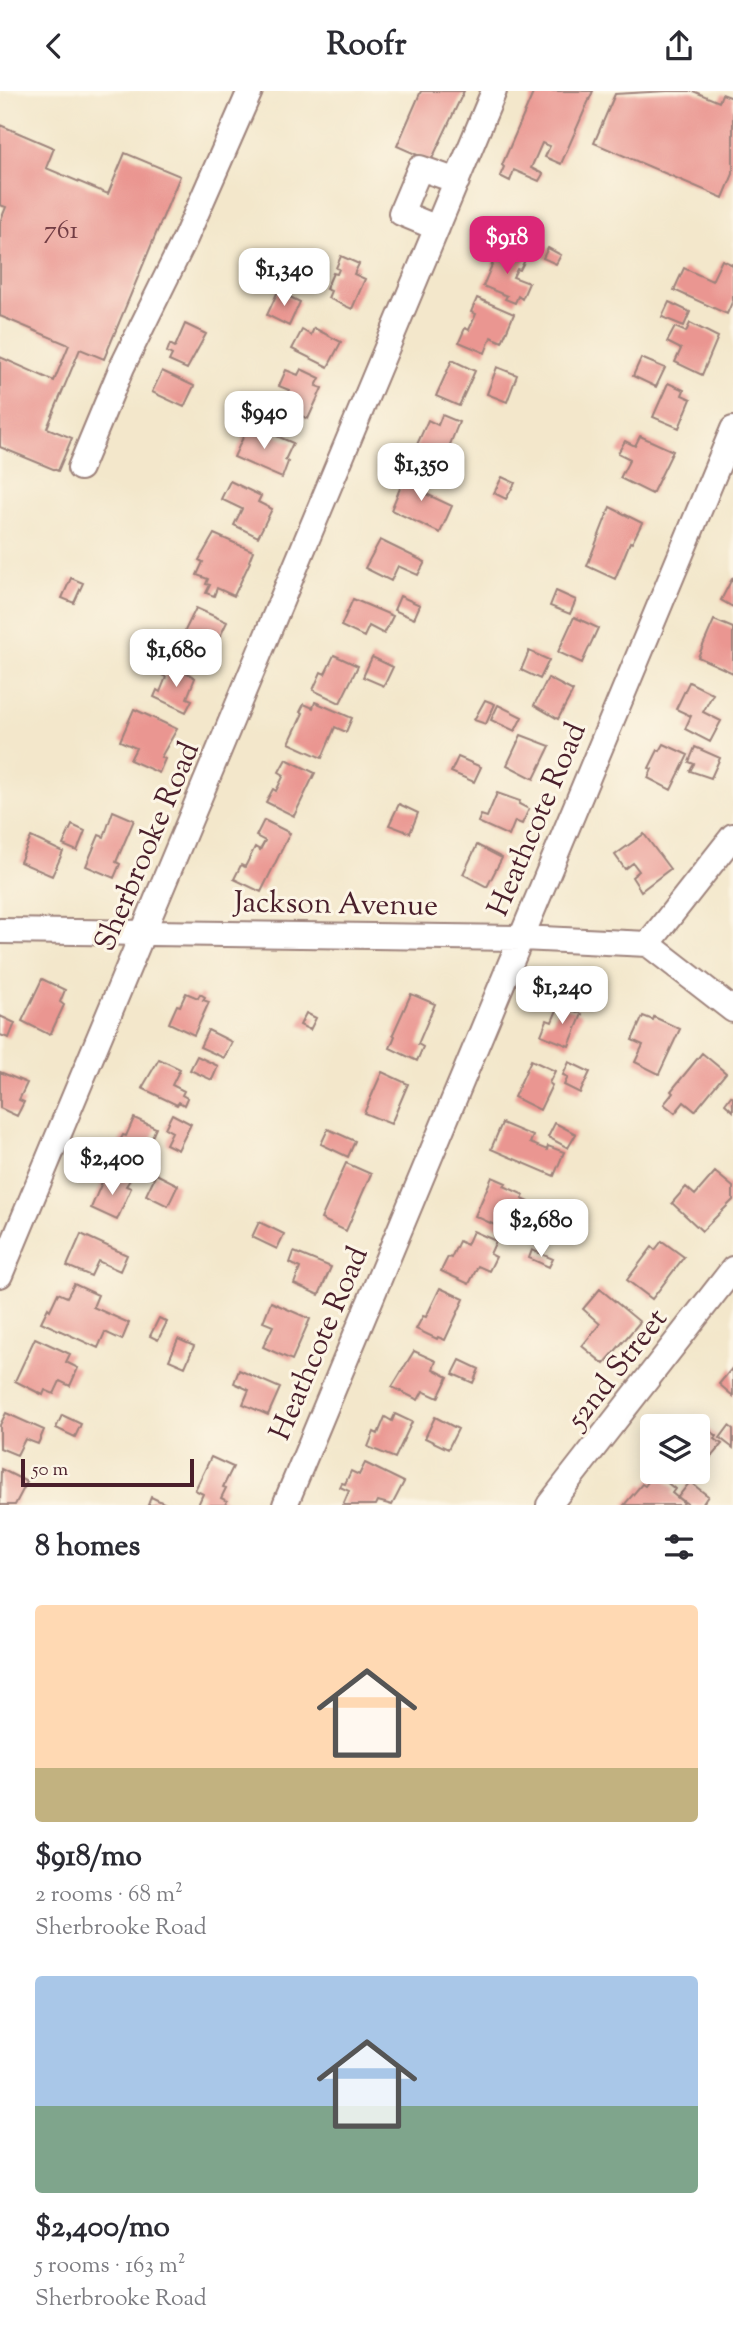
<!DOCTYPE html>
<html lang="en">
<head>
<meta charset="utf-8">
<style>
	:root { --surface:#fff; --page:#f7f7f7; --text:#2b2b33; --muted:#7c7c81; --accent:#db2777 }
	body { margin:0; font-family:"Sorts Mill Goudy",serif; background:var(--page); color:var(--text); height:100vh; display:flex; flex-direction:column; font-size:26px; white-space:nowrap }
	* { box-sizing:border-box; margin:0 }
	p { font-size:23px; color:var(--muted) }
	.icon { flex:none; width:38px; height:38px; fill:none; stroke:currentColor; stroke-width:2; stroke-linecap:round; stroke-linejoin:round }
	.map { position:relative; height:1414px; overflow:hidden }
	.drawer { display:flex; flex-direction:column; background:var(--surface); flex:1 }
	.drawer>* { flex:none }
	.controls { position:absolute; left:640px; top:1323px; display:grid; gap:14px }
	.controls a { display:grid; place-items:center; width:70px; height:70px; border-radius:7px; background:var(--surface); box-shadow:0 4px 18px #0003; font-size:35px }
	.scale { position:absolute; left:21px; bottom:18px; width:173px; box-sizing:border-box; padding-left:7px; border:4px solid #4a1f2b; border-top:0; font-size:19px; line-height:24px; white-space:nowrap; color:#4a1f2b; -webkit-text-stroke:5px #fcf5e5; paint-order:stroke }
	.price { position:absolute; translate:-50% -60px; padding:0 16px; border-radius:14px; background:#fff; color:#222; font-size:23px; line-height:46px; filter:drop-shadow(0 2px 4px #0008) }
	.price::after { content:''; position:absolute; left:50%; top:42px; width:21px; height:16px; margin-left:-10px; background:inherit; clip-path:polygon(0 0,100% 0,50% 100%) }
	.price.selected { background:var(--accent); color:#fff }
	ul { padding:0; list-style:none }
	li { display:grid; align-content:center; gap:14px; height:371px; padding:0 35px }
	li span { display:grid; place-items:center; height:217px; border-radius:7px; color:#555 }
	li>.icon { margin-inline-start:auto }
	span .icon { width:126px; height:126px; fill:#fffc; stroke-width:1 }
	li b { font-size:30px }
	h2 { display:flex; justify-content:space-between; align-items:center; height:84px; padding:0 35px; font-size:30px }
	header { display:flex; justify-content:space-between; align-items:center; height:91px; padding:0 35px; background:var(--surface); font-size:32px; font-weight:700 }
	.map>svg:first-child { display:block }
	.building { fill:#ea9691 }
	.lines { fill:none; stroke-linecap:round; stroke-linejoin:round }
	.minor-casing { stroke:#9e837b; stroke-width:28 }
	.minor { stroke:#fff; stroke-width:24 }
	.labels { text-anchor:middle; stroke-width:6; stroke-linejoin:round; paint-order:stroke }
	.number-label { font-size:26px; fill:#723d44 }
	.street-label { font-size:30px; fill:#4a1f2b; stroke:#fcf5e5 }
</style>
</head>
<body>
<header><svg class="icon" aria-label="back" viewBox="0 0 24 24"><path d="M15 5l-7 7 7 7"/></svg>Roofr<svg class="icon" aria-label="share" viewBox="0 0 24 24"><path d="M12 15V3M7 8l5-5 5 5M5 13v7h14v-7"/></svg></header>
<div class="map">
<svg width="733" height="1414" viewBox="0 0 733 1414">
	<rect width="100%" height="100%" fill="#fcf5e5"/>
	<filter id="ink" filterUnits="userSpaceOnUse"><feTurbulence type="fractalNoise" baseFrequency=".0143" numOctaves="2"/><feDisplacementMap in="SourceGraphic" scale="14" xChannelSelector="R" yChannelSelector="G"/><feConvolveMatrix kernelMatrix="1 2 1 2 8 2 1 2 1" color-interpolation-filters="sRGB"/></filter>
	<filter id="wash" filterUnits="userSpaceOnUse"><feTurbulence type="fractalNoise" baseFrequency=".00686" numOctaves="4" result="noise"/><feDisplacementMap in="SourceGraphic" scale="28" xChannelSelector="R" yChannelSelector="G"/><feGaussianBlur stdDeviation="1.57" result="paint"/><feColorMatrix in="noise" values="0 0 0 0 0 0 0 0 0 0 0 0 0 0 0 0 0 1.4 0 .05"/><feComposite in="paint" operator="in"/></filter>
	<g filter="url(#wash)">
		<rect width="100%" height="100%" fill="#f3e7cb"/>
		<g id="blocks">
			<!-- building -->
			<path class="building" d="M 421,0 L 464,0 L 431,70 L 397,55 Z
				M 534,0 L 593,0 L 561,73 L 545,66 L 550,55 L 542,52 L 531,77 L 543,83 L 539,90 L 514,79 L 510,90 L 500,85 L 504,76 L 502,74 Z
				M 667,0 L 693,0 L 719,11 L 722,3 L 733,7 L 733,83 L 723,107 L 594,52 L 615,3 Z
				M 0,34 L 54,57 L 46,77 L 108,103 L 125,62 L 180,85 L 104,268 L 80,258 L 47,337 L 72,347 L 58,380 L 0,356 L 0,266 L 54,290 L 69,254 L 0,225 L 0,131 L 6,116 L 0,114 Z
				M 504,157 L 526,167 L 520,179 L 517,178 L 513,186 L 529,192 L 522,208 L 518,205 L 515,212 L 505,208 L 507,205 L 483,195 L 495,167 L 498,169 Z
				M 548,157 L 561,164 L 556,173 L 543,167 Z
				M 341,165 L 359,173 L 354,183 L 365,188 L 352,218 L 328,207 L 331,200 L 326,198 L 333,182 L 337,183 L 339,178 L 336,177 Z
				M 722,169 L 733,174 L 733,209 L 727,223 L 674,199 L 684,177 L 712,190 Z
				M 286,177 L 306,187 L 299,200 L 280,190 Z
				M 278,200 L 300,211 L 289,235 L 267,224 Z
				M 477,207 L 514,223 L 502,251 L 491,246 L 485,262 L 459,251 L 465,237 L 469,239 L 476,223 L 471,221 Z
				M 669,211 L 690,221 L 684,235 L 662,226 Z
				M 690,232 L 718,246 L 702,284 L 675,271 L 681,258 L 667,251 L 675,236 L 686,241 Z
				M 185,233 L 206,243 L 187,278 L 169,270 L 172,264 L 167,261 L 170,253 L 175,256 Z
				M 314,237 L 341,251 L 328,276 L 292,258 L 302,239 L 311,244 Z
				M 641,267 L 665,277 L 656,296 L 633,285 Z
				M 452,269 L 475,280 L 459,315 L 436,305 Z
				M 497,276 L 517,284 L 507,311 L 487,303 Z
				M 301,278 L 320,287 L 316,295 L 322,297 L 308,328 L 281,315 L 289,299 L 279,295 L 286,279 L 298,284 Z
				M 162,280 L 194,295 L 184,316 L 152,301 Z
				M 668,292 L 684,299 L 682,304 L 691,308 L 679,337 L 653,326 Z
				M 442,324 L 459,331 L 443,371 L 415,358 L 428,329 L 438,334 Z
				M 249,333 L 293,352 L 285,369 L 288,371 L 282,387 L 234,366 Z
				M 640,345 L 673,360 L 652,403 L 620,387 L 630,368 L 618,362 L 625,350 L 635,355 Z
				M 414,378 L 433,386 L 424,402 L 452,415 L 440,442 L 391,419 L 403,390 L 407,393 Z
				M 502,386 L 515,392 L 506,408 L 494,402 Z
				M 230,390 L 261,405 L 258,411 L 272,418 L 258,446 L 234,434 L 242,418 L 221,408 Z
				M 610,416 L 642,432 L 632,452 L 630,451 L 615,488 L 587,475 Z
				M 214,443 L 253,460 L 249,470 L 250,471 L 234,505 L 217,497 L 214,505 L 206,502 L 210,494 L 206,493 L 208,488 L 197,484 L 203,471 L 199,469 Z
				M 380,449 L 425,471 L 418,484 L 398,475 L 391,490 L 365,477 Z
				M 733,486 L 733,516 L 721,509 Z
				M 71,487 L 83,492 L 74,512 L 62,507 Z
				M 556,500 L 576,509 L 570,523 L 550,515 Z
				M 400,505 L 420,514 L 414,528 L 394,519 Z
				M 353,508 L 393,525 L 384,543 L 369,535 L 364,546 L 341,535 Z
				M 196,517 L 227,531 L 211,564 L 180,550 Z
				M 574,526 L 598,537 L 582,572 L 558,561 Z
				M 714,529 L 733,537 L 733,582 L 698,566 Z
				M 529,560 L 549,569 L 540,588 L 521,579 Z
				M 334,564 L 358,575 L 340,612 L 313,599 L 321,581 L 325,583 Z
				M 372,566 L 393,576 L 384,595 L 363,586 Z
				M 170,577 L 178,580 L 179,577 L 195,587 L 187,607 L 192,609 L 186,621 L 154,606 L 157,599 L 160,601 L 166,586 L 162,584 L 164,578 L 169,580 Z
				M 548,587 L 573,600 L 558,628 L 534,614 Z
				M 689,591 L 713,603 L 703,621 L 721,630 L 710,651 L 685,638 L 691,625 L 676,618 Z
				M 485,609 L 495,613 L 486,633 L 474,629 Z
				M 315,611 L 352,627 L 346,641 L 335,636 L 322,667 L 289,652 L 303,622 L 300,621 L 304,613 L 313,617 Z
				M 498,614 L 522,626 L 515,640 L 491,629 Z
				M 134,618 L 177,638 L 161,666 L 165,668 L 159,682 L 130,669 L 136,657 L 120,650 Z
				M 521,644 L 550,655 L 534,688 L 507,674 Z
				M 664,653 L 688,664 L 671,699 L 648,687 L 652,678 L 649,677 L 658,659 L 660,660 Z
				M 695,656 L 720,667 L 711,687 L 690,680 L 694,673 L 689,671 Z
				M 458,666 L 481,676 L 474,691 L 451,681 Z
				M 286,668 L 315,682 L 294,725 L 266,711 L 273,698 L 276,700 L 284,684 L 279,681 Z
				M 497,702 L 520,710 L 519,713 L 529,718 L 522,733 L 515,730 L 509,745 L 478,731 L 481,724 L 487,726 Z
				M 399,713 L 418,722 L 410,742 L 389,734 Z
				M 113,720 L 134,729 L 116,771 L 120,773 L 114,787 L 86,775 L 99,744 L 104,746 Z
				M 264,729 L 290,742 L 261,801 L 234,788 L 241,774 L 245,776 L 255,756 L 260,759 L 265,750 L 256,745 Z
				M 72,734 L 85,740 L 77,760 L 63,754 Z
				M 644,743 L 670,778 L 641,800 L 632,786 L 639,780 L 633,772 L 625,778 L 615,764 Z
				M 31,746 L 63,761 L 52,785 L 20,771 Z
				M 477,754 L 502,767 L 487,796 L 463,783 Z
				M 42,888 L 65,899 L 60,911 L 64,914 L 51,942 L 48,943 L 22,930 Z
				M 186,902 L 198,907 L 200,903 L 205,906 L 203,909 L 209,911 L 194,944 L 169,932 L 177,914 L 180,915 Z
				M 411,903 L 435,913 L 418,953 L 423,956 L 417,970 L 390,957 L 395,945 L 393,943 Z
				M 559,914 L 582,923 L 569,955 L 541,944 L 547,929 L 552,931 Z
				M 306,922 L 316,927 L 310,939 L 300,934 Z
				M 0,925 L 15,932 L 9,947 L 0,944 Z
				M 643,925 L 653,929 L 654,926 L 680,938 L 659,983 L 635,971 L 643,954 L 632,949 Z
				M 208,939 L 232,951 L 224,967 L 200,956 Z
				M 702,962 L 726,982 L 695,1020 L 684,1011 L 675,1022 L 664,1013 L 673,1002 L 671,1000 Z
				M 197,965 L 218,975 L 212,989 L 190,979 Z
				M 159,968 L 180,978 L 172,994 L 184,1000 L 182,1004 L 187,1007 L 184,1014 L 179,1011 L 177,1014 L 142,997 Z
				M 531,969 L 555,980 L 549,992 L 552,994 L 540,1019 L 514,1006 Z
				M 569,971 L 590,981 L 580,1002 L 564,994 L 568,986 L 563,984 Z
				M 0,981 L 27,992 L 19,1009 L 24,1011 L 17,1025 L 0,1017 Z
				M 382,981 L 408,993 L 391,1033 L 364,1022 Z
				M 731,1005 L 733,1007 L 733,1020 L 725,1013 Z
				M 172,1023 L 191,1033 L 178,1059 L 166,1053 L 172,1041 L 165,1037 Z
				M 134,1027 L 156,1037 L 142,1069 L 116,1057 L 123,1044 L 126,1045 Z
				M 502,1032 L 533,1045 L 530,1052 L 547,1059 L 548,1055 L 564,1061 L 554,1085 L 491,1058 Z
				M 555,1032 L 576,1043 L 568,1057 L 548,1046 Z
				M 328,1038 L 355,1050 L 348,1066 L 321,1053 Z
				M 346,1072 L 371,1083 L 346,1140 L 321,1128 Z
				M 715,1081 L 733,1096 L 733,1109 L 702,1140 L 672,1112 L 686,1096 L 695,1104 Z
				M 156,1083 L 178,1094 L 168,1115 L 146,1104 Z
				M 105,1084 L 117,1090 L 120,1084 L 130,1089 L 126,1095 L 131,1097 L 117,1129 L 91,1117 Z
				M 492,1086 L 506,1092 L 504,1095 L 524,1104 L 522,1108 L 536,1114 L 521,1146 L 475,1125 Z
				M 259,1131 L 284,1143 L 277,1158 L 252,1146 Z
				M 473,1140 L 496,1150 L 490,1163 L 496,1166 L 489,1180 L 478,1175 L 469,1193 L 441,1180 L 448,1166 L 451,1167 L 459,1150 L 467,1154 Z
				M 81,1143 L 127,1164 L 120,1180 L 98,1170 L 91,1185 L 67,1175 Z
				M 662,1150 L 684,1166 L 652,1208 L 627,1189 L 652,1156 L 655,1159 Z
				M 532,1159 L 553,1168 L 549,1176 L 529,1167 Z
				M 294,1161 L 331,1176 L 319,1204 L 294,1193 L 300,1177 L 290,1172 Z
				M 74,1193 L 98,1204 L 93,1216 L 129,1232 L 122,1249 L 105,1241 L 98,1257 L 41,1231 L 48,1217 L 50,1219 L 58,1202 L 67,1206 Z
				M 440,1197 L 464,1208 L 445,1249 L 438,1246 L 437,1248 L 416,1238 L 423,1225 L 426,1226 Z
				M 600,1198 L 640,1231 L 604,1273 L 582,1255 L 600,1233 L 583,1218 Z
				M 271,1211 L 310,1228 L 292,1269 L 263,1256 L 273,1235 L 263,1231 Z
				M 159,1227 L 167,1231 L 158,1249 L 150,1245 Z
				M 35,1247 L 70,1263 L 66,1271 L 78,1277 L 70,1295 L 60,1290 L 54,1303 L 45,1299 L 43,1304 L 15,1290 Z
				M 178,1248 L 194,1255 L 185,1276 L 169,1269 Z
				M 414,1260 L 436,1270 L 433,1278 L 448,1286 L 438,1307 L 423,1300 L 418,1309 L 392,1296 Z
				M 460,1269 L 479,1278 L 473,1292 L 453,1283 Z
				M 733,1276 L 733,1305 L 719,1293 Z
				M 239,1279 L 280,1297 L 268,1324 L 243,1313 L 249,1299 L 234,1292 Z
				M 6,1322 L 44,1339 L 38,1353 L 25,1348 L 17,1364 L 0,1357 L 0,1334 Z
				M 395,1323 L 412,1331 L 395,1367 L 368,1356 L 374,1341 L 378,1343 L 385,1326 L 392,1330 Z
				M 62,1324 L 81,1333 L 75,1346 L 56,1337 Z
				M 435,1326 L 458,1338 L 448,1358 L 425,1347 Z
				M 691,1329 L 701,1337 L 703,1334 L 717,1345 L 715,1348 L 722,1353 L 711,1366 L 705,1362 L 698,1370 L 698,1335 L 686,1335 Z
				M 729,1335 L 733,1338 L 733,1357 L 720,1347 Z
				M 211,1366 L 233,1376 L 223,1396 L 226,1397 L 221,1407 L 227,1410 L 225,1414 L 198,1414 L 203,1403 L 195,1399 Z
				M 365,1372 L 404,1391 L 392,1414 L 378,1410 L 376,1414 L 343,1414 L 349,1400 L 340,1396 L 342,1392 L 345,1393 L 351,1380 L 359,1384 Z
				M 1,1378 L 27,1391 L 15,1414 L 0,1414 Z
				M 655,1382 L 675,1398 L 672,1402 L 684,1412 L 682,1414 L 624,1414 L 642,1393 L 645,1395 Z
				M 690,1391 L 708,1405 L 702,1414 L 689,1414 L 678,1406 Z
				M 151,1406 L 168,1414 L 148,1414 Z"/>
		</g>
	</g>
	<g filter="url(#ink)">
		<use href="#blocks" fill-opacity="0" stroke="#9e837b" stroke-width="2"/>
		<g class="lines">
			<!-- minor casing -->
			<g class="minor-casing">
				<path id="minor" d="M 437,137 L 401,122 L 420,77 L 457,90
					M 80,377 L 122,276 L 185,148 L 250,0
					M 0,840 L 521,847 L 648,853 L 733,919
					M 648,853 L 733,745
					M 0,1184 L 494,0
					M 285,1414 L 733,338
					M 549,1414 L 733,1178"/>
			</g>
			<!-- minor -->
			<use href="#minor" class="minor"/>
		</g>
	</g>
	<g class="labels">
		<!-- number labels -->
		<g class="number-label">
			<text x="61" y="147">761</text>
		</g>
		<!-- street labels -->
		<g class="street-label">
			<text transform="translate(536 728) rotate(-67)" y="10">Heathcote Road</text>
			<text transform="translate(146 755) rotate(-67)" y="10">Sherbrooke Road</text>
			<text transform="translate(336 812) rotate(1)" y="10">Jackson Avenue</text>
			<text transform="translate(318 1252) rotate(-67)" y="10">Heathcote Road</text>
			<text transform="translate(616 1277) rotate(-52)" y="10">52nd Street</text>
		</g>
	</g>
</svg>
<div class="controls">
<a><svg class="icon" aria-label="layers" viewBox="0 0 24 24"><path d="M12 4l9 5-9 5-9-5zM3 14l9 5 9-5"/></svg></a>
</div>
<div class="scale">50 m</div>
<b class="price selected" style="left:507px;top:185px">$918</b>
<b class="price" style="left:284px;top:217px">$1,340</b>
<b class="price" style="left:264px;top:360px">$940</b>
<b class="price" style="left:421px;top:412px">$1,350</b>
<b class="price" style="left:176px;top:598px">$1,680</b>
<b class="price" style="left:562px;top:935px">$1,240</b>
<b class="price" style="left:112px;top:1106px">$2,400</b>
<b class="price" style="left:541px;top:1168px">$2,680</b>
</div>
<section class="drawer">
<h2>8 homes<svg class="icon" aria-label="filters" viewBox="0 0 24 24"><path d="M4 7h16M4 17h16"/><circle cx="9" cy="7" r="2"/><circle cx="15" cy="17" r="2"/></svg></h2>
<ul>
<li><span style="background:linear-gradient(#ffd9b3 75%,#c2b280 0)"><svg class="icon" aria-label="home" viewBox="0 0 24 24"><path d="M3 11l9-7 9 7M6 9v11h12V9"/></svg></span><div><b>$918/mo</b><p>2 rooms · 68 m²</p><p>Sherbrooke Road</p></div></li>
<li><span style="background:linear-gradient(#a9c7e8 60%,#7fa58c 0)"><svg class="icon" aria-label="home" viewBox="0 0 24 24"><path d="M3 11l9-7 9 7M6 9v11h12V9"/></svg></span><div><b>$2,400/mo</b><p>5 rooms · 163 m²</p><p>Sherbrooke Road</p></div></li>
</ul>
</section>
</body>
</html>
